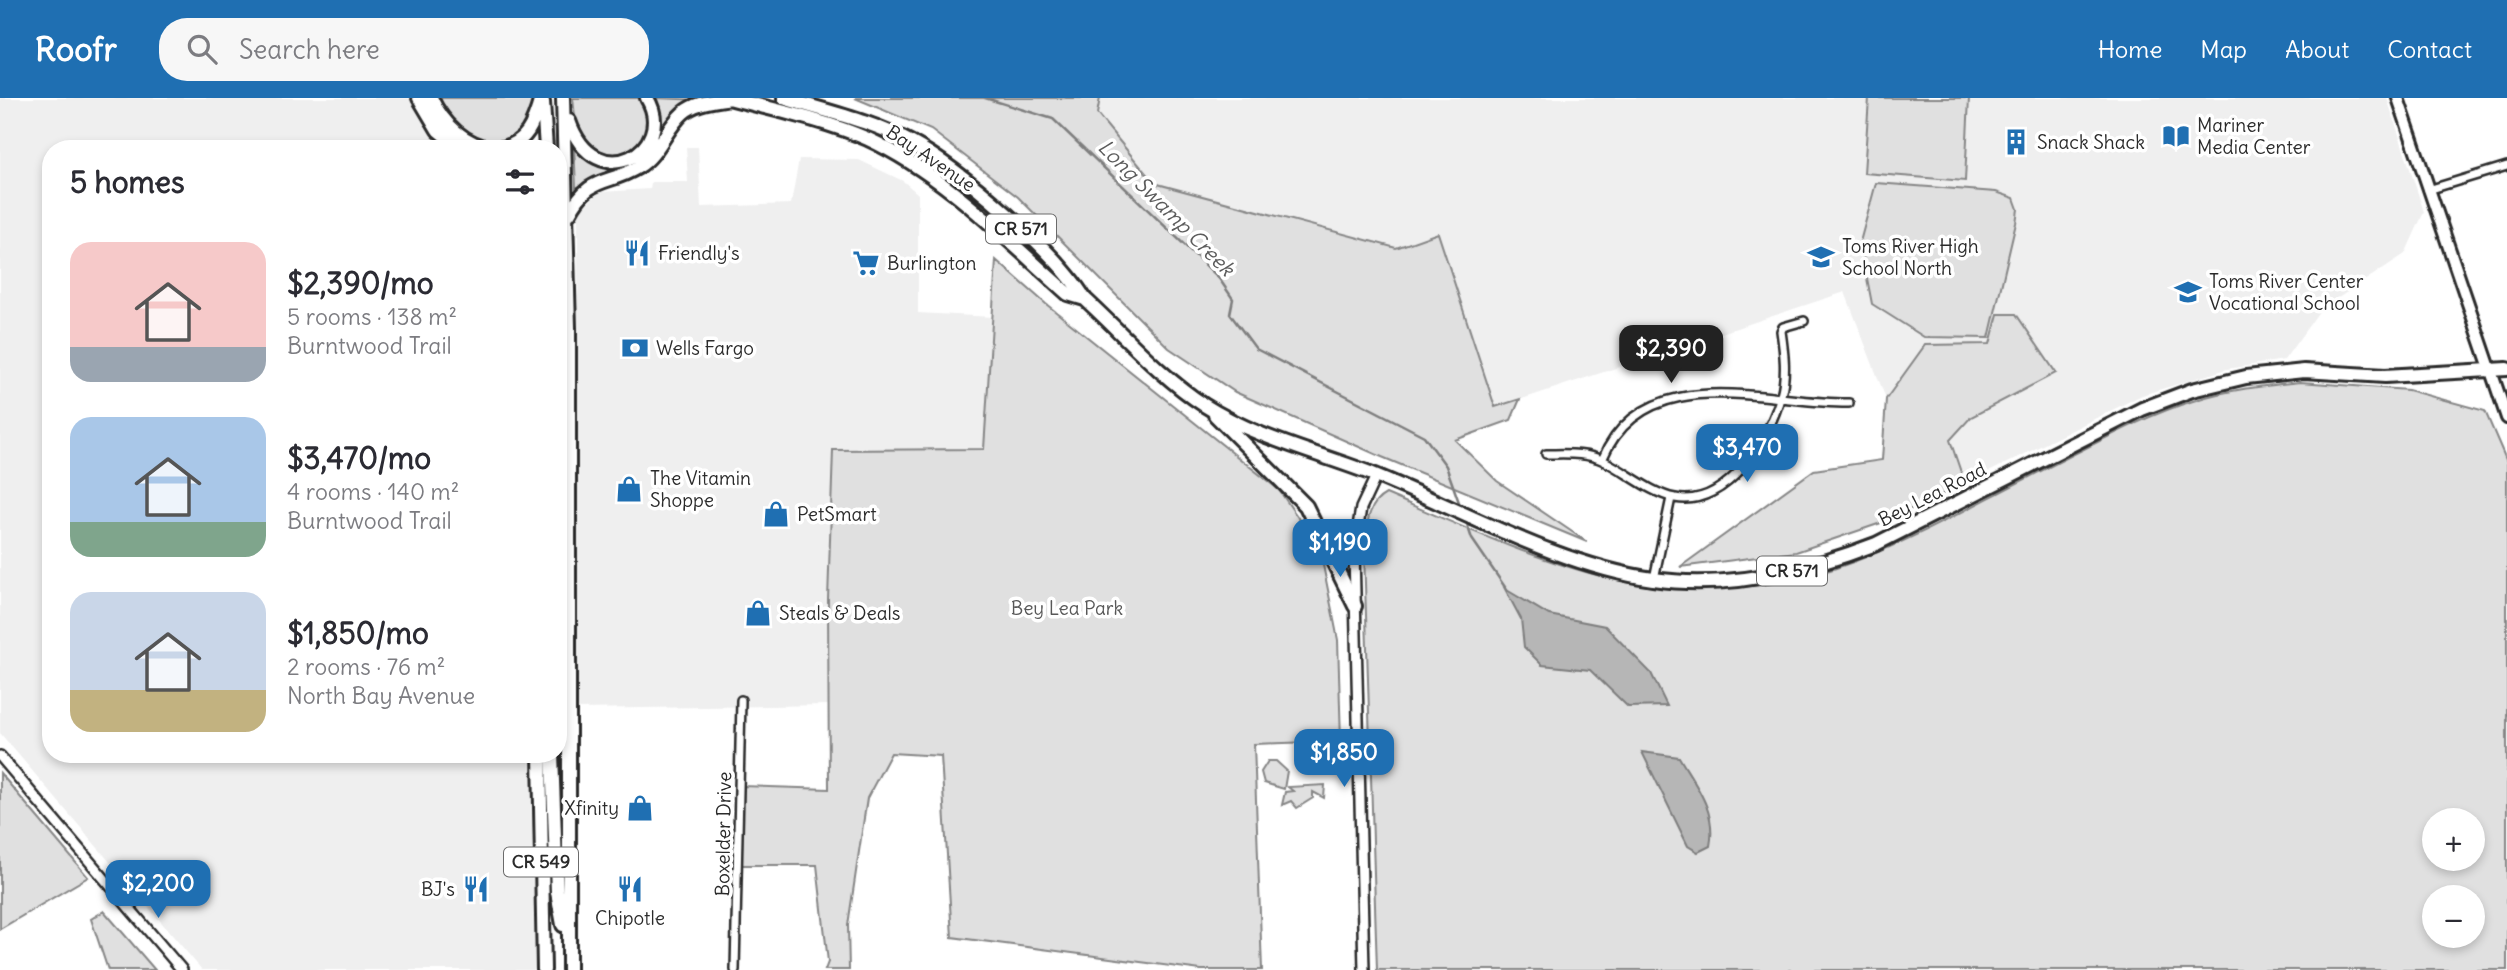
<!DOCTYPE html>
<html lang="en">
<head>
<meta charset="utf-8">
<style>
	:root { --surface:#fff; --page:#f7f7f7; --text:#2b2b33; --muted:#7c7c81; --accent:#1f6fb2 }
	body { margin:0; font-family:Delius,sans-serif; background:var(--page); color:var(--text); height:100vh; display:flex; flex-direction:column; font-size:26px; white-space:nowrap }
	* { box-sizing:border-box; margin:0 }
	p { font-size:23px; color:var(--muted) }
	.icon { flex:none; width:38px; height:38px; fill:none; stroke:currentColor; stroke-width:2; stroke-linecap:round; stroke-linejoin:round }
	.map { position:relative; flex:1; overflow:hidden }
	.drawer { position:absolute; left:42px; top:42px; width:525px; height:623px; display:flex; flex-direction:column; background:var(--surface); border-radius:28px; box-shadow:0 4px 10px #0003 }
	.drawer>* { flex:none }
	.buttons { position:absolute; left:2422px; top:710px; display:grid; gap:14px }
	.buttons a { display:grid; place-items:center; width:63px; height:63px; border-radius:50%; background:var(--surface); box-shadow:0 4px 10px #0003; font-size:35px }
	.price { position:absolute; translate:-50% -60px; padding:0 16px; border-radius:14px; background:var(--accent); color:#fff; font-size:23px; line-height:46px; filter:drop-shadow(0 2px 4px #0008) }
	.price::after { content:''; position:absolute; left:50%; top:42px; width:21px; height:16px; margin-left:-10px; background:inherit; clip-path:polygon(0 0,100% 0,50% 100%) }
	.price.current { background:#222; color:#fff }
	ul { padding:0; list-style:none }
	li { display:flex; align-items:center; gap:21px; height:175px; padding:0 28px }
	li span { display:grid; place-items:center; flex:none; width:196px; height:140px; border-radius:21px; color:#555 }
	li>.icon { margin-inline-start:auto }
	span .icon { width:84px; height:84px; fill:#fffc; stroke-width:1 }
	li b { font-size:30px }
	h2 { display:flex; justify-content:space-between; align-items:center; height:84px; padding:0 28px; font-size:30px }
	header { display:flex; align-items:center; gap:42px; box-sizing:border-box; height:98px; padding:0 35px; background:var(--accent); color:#fff }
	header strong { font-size:33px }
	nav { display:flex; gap:38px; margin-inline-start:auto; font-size:24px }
	.search { width:490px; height:63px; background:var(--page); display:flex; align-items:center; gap:18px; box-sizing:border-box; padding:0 24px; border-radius:28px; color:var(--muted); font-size:26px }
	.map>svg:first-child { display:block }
	.built { fill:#efefef }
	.green { fill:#e0e0e0; stroke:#868686; stroke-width:2; fill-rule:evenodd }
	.water { fill:#b6b6b6; stroke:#7e7e7e; stroke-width:2 }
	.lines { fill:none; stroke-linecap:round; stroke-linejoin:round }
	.stream { stroke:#7e7e7e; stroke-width:2.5 }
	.minor-casing { stroke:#2b2b2b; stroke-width:12 }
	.tertiary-casing { stroke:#2b2b2b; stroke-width:14 }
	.secondary-casing { stroke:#2b2b2b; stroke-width:16 }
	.primary-casing { stroke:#2b2b2b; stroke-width:18 }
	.minor { stroke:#fff; stroke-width:7 }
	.tertiary { stroke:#fff; stroke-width:9 }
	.secondary { stroke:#fff; stroke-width:10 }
	.primary { stroke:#fff; stroke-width:12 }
	.labels { text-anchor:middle; stroke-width:7; stroke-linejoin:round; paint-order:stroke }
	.shield { fill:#fff; stroke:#6b6b6b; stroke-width:2 }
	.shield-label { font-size:18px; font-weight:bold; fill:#2b2b2b }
	.poi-label { font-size:19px; fill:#2b2b2b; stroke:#fff; text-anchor:start }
	.street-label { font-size:19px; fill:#2b2b2b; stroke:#fff }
	.park-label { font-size:19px; fill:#585858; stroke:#fff }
	.water-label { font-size:21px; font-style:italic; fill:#5c5c5c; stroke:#fff }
</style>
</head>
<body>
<header>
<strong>Roofr</strong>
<div class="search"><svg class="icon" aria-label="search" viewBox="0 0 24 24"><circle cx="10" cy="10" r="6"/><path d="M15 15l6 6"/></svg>Search here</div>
<nav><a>Home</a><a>Map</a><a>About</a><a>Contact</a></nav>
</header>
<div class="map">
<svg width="2507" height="872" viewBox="0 0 2507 872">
	<rect width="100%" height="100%" fill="#fff"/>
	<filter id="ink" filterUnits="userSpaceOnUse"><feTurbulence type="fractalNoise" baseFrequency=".0143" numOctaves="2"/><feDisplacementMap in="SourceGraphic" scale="14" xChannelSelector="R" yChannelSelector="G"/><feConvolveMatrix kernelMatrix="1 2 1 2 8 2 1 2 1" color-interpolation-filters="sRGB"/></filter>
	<g filter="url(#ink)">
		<!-- built -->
		<path class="built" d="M 0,0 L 416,0 L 420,14 L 434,34 L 452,51 L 51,51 L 51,656 L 530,656 L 535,872 L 202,872 L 0,635 Z
			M 1100,0 L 2387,0 L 2424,114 L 2405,156 L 2320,212 L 2284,262 L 2227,271 L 2142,297 L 1965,386 L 1950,342 L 1971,319 L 2055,275 L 1990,246 L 1925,247 L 1886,301 L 1845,194 L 1495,310 L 1438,136 L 1396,150 L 1154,85 L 1097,16 Z
			M 686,49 L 698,49 L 701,109 L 791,106 L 799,61 L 859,62 L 903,83 L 918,96 L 918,215 L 993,219 L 984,351 L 828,502 L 828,607 L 577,611 L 578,114 L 600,94 L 650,91 L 651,84 L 688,84 Z"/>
		<!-- green -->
		<path class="green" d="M 437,0 L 533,0 C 533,14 530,19 523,30 C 497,69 452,27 437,0 Z
			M 573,0 L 642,0 L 649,25 L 644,42 L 632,54 L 614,59 L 588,50 L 576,28 Z
			M 655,0 L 703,2 L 657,42 L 660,19 Z
			M 855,0 L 1100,0 L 1097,16 L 1154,85 L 1396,150 L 1438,135 L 1495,309 L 1520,301 L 1511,322 L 1455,342 L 1497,383 L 1587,444 L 1382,359 L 1235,294 L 1169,250 L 1018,99 L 931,32 Z
			M 1869,0 L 1969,0 L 1965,83 L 1864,75 Z
			M 574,47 L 595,65 L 619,71 L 576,90 Z
			M 1876,85 L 1996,94 L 2014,100 L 2018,111 L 2016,125 L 1989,240 L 1924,239 L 1872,206 L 1860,144 Z
			M 996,162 L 1046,206 L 1279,392 L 1320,452 L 1338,542 L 1341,643 L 1254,646 L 1262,872 L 1201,872 L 952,839 L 941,658 L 891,655 L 867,700 L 848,827 L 849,872 L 825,872 L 828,864 L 817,767 L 739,767 L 742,688 L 829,691 L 828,502 L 833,352 L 984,351 Z
			M 1998,216 L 2016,216 L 2056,275 L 1971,319 L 1950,342 L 1965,386 L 1881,425 L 1796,454 L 1680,469 L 1814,372 L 1882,362 L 1886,301 L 1925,247 L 1990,246 Z
			M 2300,284 L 2408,292 L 2485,313 L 2507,364 L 2507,872 L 1377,872 L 1364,453 C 1367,432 1365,407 1386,396 C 1456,426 1534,462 1608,480 C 1686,498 1778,493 1853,464 C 1915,441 1974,407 2033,377 C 2086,351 2139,319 2196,302 C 2230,291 2265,288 2300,284 ZM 2434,723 L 2473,723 L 2473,761 L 2434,761 ZM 2434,800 L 2473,800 L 2473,838 L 2434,838 Z
			M 1268,663 L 1276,663 L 1287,673 L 1284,691 L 1264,685 L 1261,674 Z
			M 0,675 L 88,779 L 0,831 Z
			M 1325,687 L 1324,700 L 1313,694 L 1313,700 L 1297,710 L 1291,703 L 1282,707 L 1285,694 L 1293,693 L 1288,689 Z
			M 104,813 L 155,872 L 108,872 L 91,821 Z"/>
		<!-- water -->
		<path class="water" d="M 1505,491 L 1549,517 L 1605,528 L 1651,575 L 1667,608 L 1628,609 L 1590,572 L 1542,567 L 1524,549 L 1521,521 Z
			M 1642,654 L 1679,659 C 1696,688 1717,713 1710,748 L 1698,754 L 1688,748 Z"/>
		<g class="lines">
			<!-- stream -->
			<path class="stream" d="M 985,0 L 1053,21 L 1218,179 L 1233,201 L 1230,216 L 1256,251 L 1424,338 L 1446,368 L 1461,410
				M 1466,423 L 1472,441 L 1507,492"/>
			<!-- minor casing -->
			<g class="minor-casing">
				<path id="minor" d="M 2428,92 L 2507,68
					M 1546,356 C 1565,356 1586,354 1604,363 C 1627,374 1650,395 1675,400 C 1727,410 1770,340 1781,297 C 1787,276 1784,254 1781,233 L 1783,229 L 1804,223
					M 1602,362 C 1644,261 1768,306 1849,305
					M 1654,481 L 1671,400
					M 735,872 L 741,602"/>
			</g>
			<!-- tertiary casing -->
			<g class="tertiary-casing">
				<path id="tertiary" d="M 0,658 L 182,872
					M 1364,872 L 1354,453 L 1361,410 L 1376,378"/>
			</g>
			<!-- secondary casing -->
			<g class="secondary-casing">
				<path id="secondary" d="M 2398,0 L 2507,320"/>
			</g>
			<!-- primary casing -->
			<g class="primary-casing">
				<path id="primary" d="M 419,0 L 438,32 L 461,51
					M 431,0 C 443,26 465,47 494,51
					M 563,0 L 569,230 L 569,872
					M 729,0 C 775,12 824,22 868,41 C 944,76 1006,141 1068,196 L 1085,201
					M 784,0 C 825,13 872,23 910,44 C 960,71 1056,153 1085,201 C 1123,236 1160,278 1204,307 C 1255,340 1319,355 1375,377 C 1464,413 1558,467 1653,481 C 1728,492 1807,473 1876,446 L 2142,311 L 2192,292 L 2246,279 L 2304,273 L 2385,278 L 2507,271
					M 543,4 L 546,51
					M 569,23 C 596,101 678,51 647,0
					M 498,51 C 527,47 534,25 541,0
					M 569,116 C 590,76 607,88 638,69 C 659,56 666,30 683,15 C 695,4 715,3 730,0
					M 1215,317 L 1306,408 L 1355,508
					M 540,656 L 544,872
					M 552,656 L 557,794 L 563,827"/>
			</g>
			<!-- minor -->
			<use href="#minor" class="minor"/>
			<!-- tertiary -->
			<use href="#tertiary" class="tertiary"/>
			<!-- secondary -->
			<use href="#secondary" class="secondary"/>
			<!-- primary -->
			<use href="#primary" class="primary"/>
		</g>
	</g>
	<!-- icons -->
	<defs>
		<g id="library-bare" transform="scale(2.1)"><path d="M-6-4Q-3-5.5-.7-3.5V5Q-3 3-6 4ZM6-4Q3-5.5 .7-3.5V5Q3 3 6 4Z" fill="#1f6fb2" stroke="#fff" stroke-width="2.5" paint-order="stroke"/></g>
		<g id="building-bare" transform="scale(2.1)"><path d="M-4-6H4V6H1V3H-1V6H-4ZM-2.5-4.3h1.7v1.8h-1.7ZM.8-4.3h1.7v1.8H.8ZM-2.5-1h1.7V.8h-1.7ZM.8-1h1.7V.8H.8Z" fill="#1f6fb2" stroke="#fff" stroke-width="2.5" paint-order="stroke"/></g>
		<g id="restaurant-bare" transform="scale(2.1)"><path d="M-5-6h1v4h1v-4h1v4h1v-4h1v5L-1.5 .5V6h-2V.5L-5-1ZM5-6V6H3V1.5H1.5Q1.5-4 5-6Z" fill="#1f6fb2" stroke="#fff" stroke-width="2.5" paint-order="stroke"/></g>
		<g id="school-bare" transform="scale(2.1)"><path d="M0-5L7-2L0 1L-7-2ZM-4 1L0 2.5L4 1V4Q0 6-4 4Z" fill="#1f6fb2" stroke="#fff" stroke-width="2.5" paint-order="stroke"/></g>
		<g id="supermarket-bare" transform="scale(2.1)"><path d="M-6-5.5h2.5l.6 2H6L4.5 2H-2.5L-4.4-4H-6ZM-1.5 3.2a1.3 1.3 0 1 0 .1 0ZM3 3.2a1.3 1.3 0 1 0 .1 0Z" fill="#1f6fb2" stroke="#fff" stroke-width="2.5" paint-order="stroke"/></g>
		<g id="bank-bare" transform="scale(2.1)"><path d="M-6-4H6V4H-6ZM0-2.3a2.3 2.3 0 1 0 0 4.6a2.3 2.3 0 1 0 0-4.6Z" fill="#1f6fb2" stroke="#fff" stroke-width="2.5" paint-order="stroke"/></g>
		<g id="shop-bare" transform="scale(2.1)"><path d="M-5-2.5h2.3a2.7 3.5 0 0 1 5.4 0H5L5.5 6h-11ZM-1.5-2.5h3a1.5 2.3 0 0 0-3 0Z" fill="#1f6fb2" stroke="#fff" stroke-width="2.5" paint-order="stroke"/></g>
	</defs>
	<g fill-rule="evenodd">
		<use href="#library-bare" x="2176" y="38"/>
		<use href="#building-bare" x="2016" y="44"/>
		<use href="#restaurant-bare" x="637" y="155"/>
		<use href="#school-bare" x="1821" y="159"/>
		<use href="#supermarket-bare" x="866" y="165"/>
		<use href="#school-bare" x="2188" y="194"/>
		<use href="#bank-bare" x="635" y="250"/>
		<use href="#shop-bare" x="629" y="391"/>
		<use href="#shop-bare" x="776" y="416"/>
		<use href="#shop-bare" x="758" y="515"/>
		<use href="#shop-bare" x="640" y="710"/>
		<use href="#restaurant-bare" x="476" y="791"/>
		<use href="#restaurant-bare" x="630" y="791"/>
	</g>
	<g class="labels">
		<!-- shield labels -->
		<g class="shield">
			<rect x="986" y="116.5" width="70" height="29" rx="5"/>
			<rect x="1757" y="458.5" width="70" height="29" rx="5"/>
			<rect x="504" y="749.5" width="74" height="29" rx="5"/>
		</g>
		<g class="shield-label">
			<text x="1021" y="137">CR 571</text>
			<text x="1792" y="479">CR 571</text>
			<text x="541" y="770">CR 549</text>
		</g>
		<!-- poi labels -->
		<g class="poi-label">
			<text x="2197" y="34">Mariner<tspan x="2197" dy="22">Media Center</tspan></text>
			<text x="2037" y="51">Snack Shack</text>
			<text x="1842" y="155">Toms River High<tspan x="1842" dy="22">School North</tspan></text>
			<text x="658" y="162">Friendly's</text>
			<text x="887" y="172">Burlington</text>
			<text x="2209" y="190">Toms River Center<tspan x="2209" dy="22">Vocational School</tspan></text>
			<text x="656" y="257">Wells Fargo</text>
			<text x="650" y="387">The Vitamin<tspan x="650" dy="22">Shoppe</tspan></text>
			<text x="797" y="423">PetSmart</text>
			<text x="779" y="522">Steals &amp; Deals</text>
			<text x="619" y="717" text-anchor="end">Xfinity</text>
			<text x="455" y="798" text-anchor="end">BJ's</text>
			<text x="630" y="827" text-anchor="middle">Chipotle</text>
		</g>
		<!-- street labels -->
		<g class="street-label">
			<text transform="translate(931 60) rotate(34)" y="7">Bay Avenue</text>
			<text transform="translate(1932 396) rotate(-27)" y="7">Bey Lea Road</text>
			<text transform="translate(723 736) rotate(-89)" y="7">Boxelder Drive</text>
		</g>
		<!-- park labels -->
		<g class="park-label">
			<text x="1067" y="517">Bey Lea Park</text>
		</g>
		<!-- water labels -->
		<g class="water-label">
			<text transform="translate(1166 110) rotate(45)" y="7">Long Swamp Creek</text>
		</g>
	</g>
</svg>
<div class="buttons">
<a>+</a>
<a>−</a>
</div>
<b class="price current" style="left:1671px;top:287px">$2,390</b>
<b class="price" style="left:1747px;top:386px">$3,470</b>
<b class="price" style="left:1340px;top:481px">$1,190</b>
<b class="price" style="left:1344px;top:691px">$1,850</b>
<b class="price" style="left:158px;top:822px">$2,200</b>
<section class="drawer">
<h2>5 homes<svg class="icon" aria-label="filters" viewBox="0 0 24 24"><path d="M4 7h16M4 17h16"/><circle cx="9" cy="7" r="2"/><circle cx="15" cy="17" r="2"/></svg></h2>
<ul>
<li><span style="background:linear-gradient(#f6c9c9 75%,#9aa5b1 0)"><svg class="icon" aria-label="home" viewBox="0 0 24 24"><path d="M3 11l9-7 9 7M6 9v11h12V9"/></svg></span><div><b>$2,390/mo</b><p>5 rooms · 138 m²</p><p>Burntwood Trail</p></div></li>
<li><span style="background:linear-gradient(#a9c7e8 75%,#7fa58c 0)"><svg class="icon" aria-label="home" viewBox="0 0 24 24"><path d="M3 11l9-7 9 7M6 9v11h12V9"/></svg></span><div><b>$3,470/mo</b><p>4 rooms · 140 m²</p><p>Burntwood Trail</p></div></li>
<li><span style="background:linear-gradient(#c9d6e8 70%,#c2b280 0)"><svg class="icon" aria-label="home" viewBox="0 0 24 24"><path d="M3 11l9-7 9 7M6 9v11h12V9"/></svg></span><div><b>$1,850/mo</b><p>2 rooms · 76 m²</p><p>North Bay Avenue</p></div></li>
</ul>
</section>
</div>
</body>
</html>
